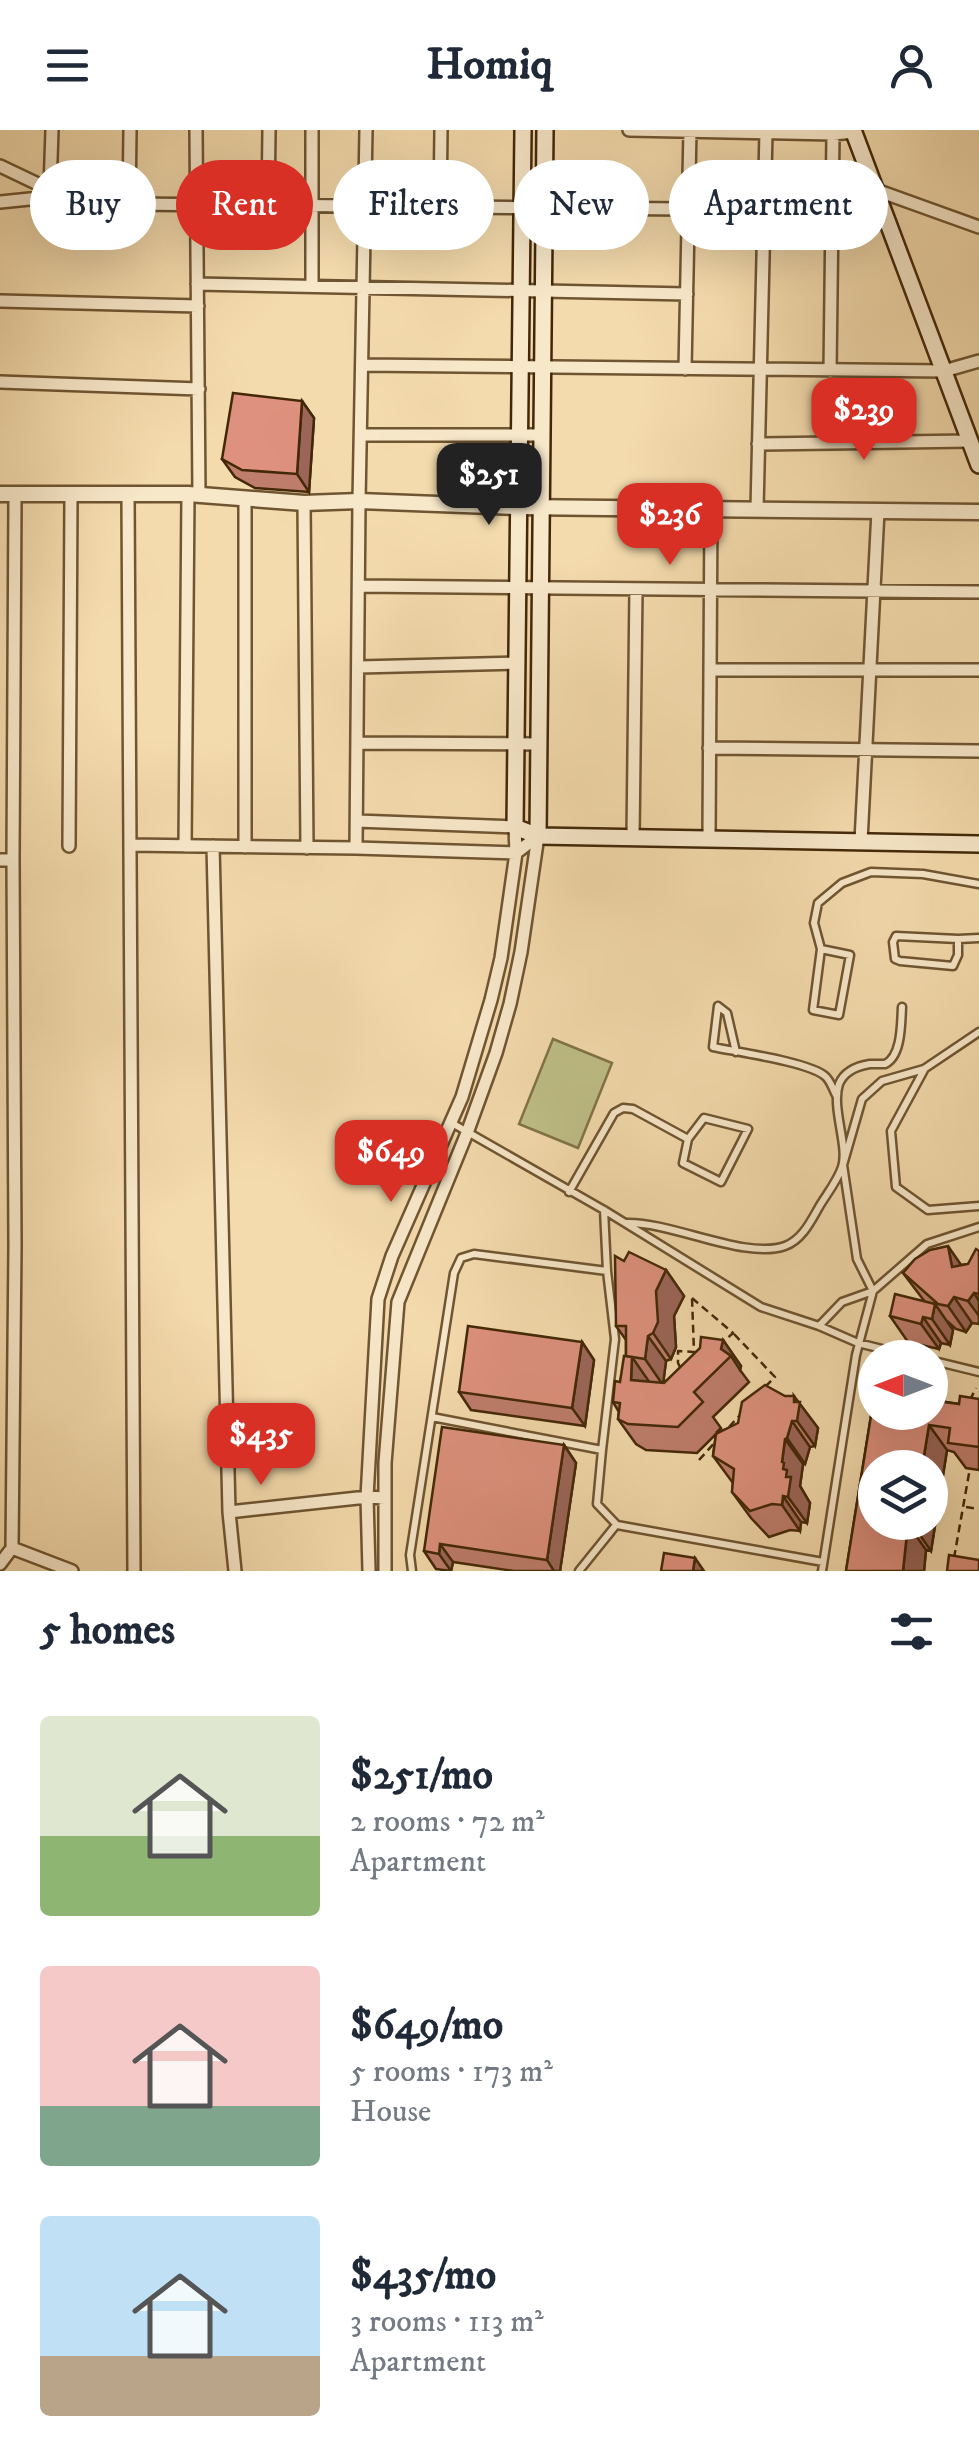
<!DOCTYPE html>
<html lang="en">
<head>
<meta charset="utf-8">
<style>
	:root { --surface:#fff; --page:#f2f2f3; --text:#1f2937; --muted:#747a83; --accent:#d93025 }
	body { margin:0; font-family:"IM FELL DW Pica",serif; background:var(--page); color:var(--text); height:100vh; display:flex; flex-direction:column; font-size:38px; white-space:nowrap }
	* { box-sizing:border-box; margin:0 }
	p { font-size:32px; color:var(--muted) }
	.icon { flex:none; width:55px; height:55px; fill:none; stroke:currentColor; stroke-width:2; stroke-linecap:round; stroke-linejoin:round }
	.map { position:relative; height:1441px; overflow:hidden }
	.side { display:flex; flex-direction:column; background:var(--surface); flex:1 }
	.side>* { flex:none }
	.hud { position:absolute; left:30px; top:30px; width:920px; height:90px; display:flex; gap:20px }
	.needle { width:65px; rotate:270deg }
	.buttons { position:absolute; left:858px; top:1210px; display:grid; gap:20px }
	.buttons a { display:grid; place-items:center; width:90px; height:90px; border-radius:50%; background:var(--surface); box-shadow:0 10px 40px #0002; font-size:50px }
	.price { position:absolute; translate:-50% -85px; padding:0 22px; border-radius:20px; background:var(--accent); color:#fff; font-size:32px; line-height:65px; filter:drop-shadow(0 2px 5px #0008) }
	.price::after { content:''; position:absolute; left:50%; top:60px; width:30px; height:22px; margin-left:-15px; background:inherit; clip-path:polygon(0 0,100% 0,50% 100%) }
	.price.on { background:#222; color:#fff }
	ul { padding:0; list-style:none }
	li { display:flex; align-items:center; gap:30px; height:250px; padding:0 40px }
	li span { display:grid; place-items:center; flex:none; width:280px; height:200px; border-radius:10px; color:#555 }
	li>.icon { margin-inline-start:auto }
	span .icon { width:120px; height:120px; fill:#fffc; stroke-width:1 }
	li b { font-size:42px }
	h2 { display:flex; justify-content:space-between; align-items:center; height:120px; padding:0 40px; font-size:42px }
	.tag { padding:0 35px; border-radius:45px; background:var(--surface); box-shadow:0 10px 40px #0002; font-size:35px; line-height:90px }
	.tag.on { background:var(--accent); color:#fff }
	header { display:flex; justify-content:space-between; align-items:center; height:130px; padding:0 40px; background:var(--surface); font-size:45px; font-weight:800 }
	.map>svg:first-child { display:block }
	.green { fill:#bfbf88; stroke:#817448; stroke-width:2.5 }
	.lines { fill:none; stroke-linecap:round; stroke-linejoin:round }
	.service-casing { stroke:#6f5531; stroke-width:11 }
	.minor-casing { stroke:#6f5531; stroke-width:16 }
	.tertiary-casing { stroke:#6f5531; stroke-width:19 }
	.secondary-casing { stroke:#432808; stroke-width:20 }
	.path { stroke:#432808; stroke-width:2.5; stroke-dasharray:8 5; stroke-linecap:butt }
	.service { stroke:#f8e8ca; stroke-width:6 }
	.minor { stroke:#f8e8ca; stroke-width:11 }
	.tertiary { stroke:#f8e8ca; stroke-width:14 }
	.secondary { stroke:#f8e8ca; stroke-width:15 }
	.wall { fill:#bf7d6c; stroke:#432808; stroke-width:2.5 }
	.shaded-wall { fill:#9b6658; stroke:#432808; stroke-width:2.5 }
	.building { fill:#de917e; stroke:#432808; stroke-width:2.5 }
</style>
</head>
<body>
<header><svg class="icon" aria-label="menu" viewBox="0 0 24 24"><path d="M4 6h16M4 12h16M4 18h16"/></svg>Homiq<svg class="icon" aria-label="person" viewBox="0 0 24 24"><circle cx="12" cy="8" r="4"/><path d="M4 21q1-7 8-7t8 7"/></svg></header>
<div class="map">
<svg width="979" height="1441" viewBox="0 0 979 1441">
	<rect width="100%" height="100%" fill="#f4dbad"/>
	<filter id="stains"><feTurbulence type="fractalNoise" baseFrequency=".002" numOctaves="4"/><feColorMatrix values="0 0 0 0 .2 0 0 0 0 .09 0 0 0 0 .02 0 0 0 .5 -.17"/></filter>
	<radialGradient id="worn" r=".72"><stop offset=".6" stop-color="#630" stop-opacity="0"/><stop offset="1" stop-color="#630" stop-opacity=".3"/></radialGradient>
	<!-- green -->
	<path class="green" d="M 553,909 L 612,933 L 578,1018 L 519,994 Z"/>
	<g class="lines">
		<!-- service casing -->
		<g class="service-casing">
			<path id="service" d="M 958,809 L 958,825 L 953,836 L 900,831 L 895,829 L 893,812 L 896,806 L 958,809 L 979,808
				M 821,819 L 850,825 L 839,885 L 813,880 L 821,819 L 814,793 L 818,773 L 842,753 L 871,742 L 923,744 L 979,754
				M 736,922 L 727,883 L 718,876 L 713,917 C 737,922 809,932 825,946 C 831,951 833,960 837,967
				M 924,940 L 891,1001 L 896,1057 L 928,1080 L 979,1076
				M 450,992 L 604,1080 L 761,1177 L 819,1196 L 858,1213 L 918,1228
				M 569,1062 L 614,983 L 623,978 L 633,979 L 688,1009 L 704,988 L 748,999 L 721,1052 L 683,1033 L 688,1009
				M 627,1093 C 673,1092 745,1130 785,1116 C 802,1110 811,1091 819,1077 C 826,1065 838,1050 842,1037 C 849,1017 831,978 839,954 C 844,942 857,936 870,934 C 871,934 884,934 885,934 C 902,926 901,893 902,877
				M 819,1196 L 842,1172 L 873,1161 L 857,1129 L 843,1035 L 862,969 L 882,951 L 924,939 L 979,902
				M 930,1230 L 979,1242
				M 432,1287 L 602,1320 L 615,1209 L 607,1141
				M 602,1320 L 597,1374 L 617,1395 L 823,1432
				M 412,1441 L 410,1425 L 454,1143 L 461,1128 L 474,1124 L 607,1141 L 604,1080
				M 579,1441 L 616,1395
				M 822,1441 L 856,1225 L 873,1161 L 927,1114 L 979,1097"/>
		</g>
		<!-- minor casing -->
		<g class="minor-casing">
			<path id="minor" d="M 196,0 L 199,365
				M 629,0 L 833,4 L 854,2
				M 0,36 L 63,66 L 129,74 L 687,79
				M 50,59 L 52,0
				M 876,60 L 979,97
				M 0,72 L 59,66
				M 129,74 L 130,0
				M 268,75 L 269,0
				M 440,76 L 441,0
				M 197,154 L 687,164
				M 312,156 L 312,0
				M 0,171 L 198,176
				M 363,235 L 944,241 L 979,231
				M 685,239 L 690,0
				M 830,241 L 833,4
				M 0,252 L 199,259
				M 362,305 L 541,305
				M 758,314 L 970,311
				M 128,365 L 134,1441
				M 245,369 L 245,717
				M 304,373 L 307,718
				M 757,379 L 766,2
				M 360,456 L 979,462
				M 359,537 L 516,533
				M 710,540 L 979,540
				M 358,613 L 539,614
				M 709,618 L 979,621
				M 357,691 L 515,697 L 516,723 L 501,828 L 491,870 L 462,967 L 392,1126 L 378,1169 L 367,1367 L 369,1441
				M 633,707 L 636,459
				M 709,708 L 711,378
				M 861,711 L 878,381
				M 130,715 L 356,718 L 359,371 L 366,0
				M 69,716 L 71,366
				M 185,716 L 188,364
				M 213,716 L 229,1382
				M 356,718 L 516,723 L 538,706
				M 0,730 L 13,730 L 15,1116 L 12,1418 L 72,1441
				M 13,730 L 15,365
				M 0,1434 L 12,1418
				M 235,1441 L 229,1382 L 367,1367 L 385,1368
				M 385,1441 L 385,1333 L 398,1172 L 467,1003 L 496,923 L 510,874 L 521,822 L 538,706"/>
		</g>
		<!-- tertiary casing -->
		<g class="tertiary-casing">
			<path id="tertiary" d="M 0,364 L 188,364 L 304,373 L 359,371 L 518,377 L 979,382"/>
		</g>
		<!-- secondary casing -->
		<g class="secondary-casing">
			<path id="secondary" d="M 523,0 L 515,697 L 538,706 L 979,714
				M 853,0 L 979,335
				M 538,706 L 545,0"/>
		</g>
		<!-- path -->
		<path class="path" d="M 692,1168 L 733,1203 L 685,1247 L 678,1233 L 678,1221 L 694,1222 Z
			M 734,1204 L 775,1247 L 766,1256
			M 970,1270 L 976,1258
			M 729,1297 L 741,1284
			M 699,1330 L 717,1310
			M 966,1377 L 979,1379
			M 954,1428 L 970,1338"/>
		<!-- service -->
		<use href="#service" class="service"/>
		<!-- minor -->
		<use href="#minor" class="minor"/>
		<!-- tertiary -->
		<use href="#tertiary" class="tertiary"/>
		<!-- secondary -->
		<use href="#secondary" class="secondary"/>
	</g>
	<!-- wall -->
	<path class="wall" d="M 302,271 L 314,288 L 309,362 L 255,358 L 235,347 L 222,329 Z
		M 979,1121 L 979,1194 L 972,1193 L 966,1202 L 956,1199 L 947,1191 L 953,1200 L 950,1215 L 941,1213 L 939,1219 L 908,1212 L 890,1186 L 925,1172 L 903,1143 L 968,1134 Z
		M 624,1131 L 666,1140 L 684,1166 L 674,1186 L 676,1217 L 671,1229 L 666,1231 L 663,1253 L 723,1210 L 741,1236 L 740,1240 L 749,1252 L 713,1287 L 721,1298 L 716,1303 L 798,1272 L 818,1298 L 815,1316 L 810,1317 L 805,1334 L 803,1334 L 800,1356 L 810,1373 L 807,1393 L 801,1392 L 800,1401 L 790,1400 L 769,1407 L 751,1388 L 732,1362 L 733,1353 L 713,1326 L 716,1304 L 697,1323 L 646,1320 L 636,1314 L 618,1289 L 619,1282 L 613,1272 L 620,1252 L 626,1226 L 626,1210 L 616,1196 Z
		M 582,1212 L 594,1230 L 585,1296 L 471,1280 L 459,1262 Z
		M 875,1261 L 959,1274 L 979,1269 L 979,1340 L 966,1338 L 954,1322 L 947,1320 L 931,1421 L 926,1420 L 924,1441 L 846,1441 Z
		M 564,1315 L 576,1333 L 560,1441 L 514,1441 L 453,1432 L 451,1441 L 436,1439 L 424,1421 Z"/>
	<!-- shaded-wall -->
	<path class="shaded-wall" d="M 302,271 L 314,288 L 309,362 L 297,344 Z
		M 948,1116 L 966,1142 L 952,1137 Z
		M 666,1140 L 684,1166 L 674,1186 L 676,1217 L 671,1229 L 653,1203 L 656,1161 Z
		M 974,1163 L 979,1171 L 979,1186 L 968,1171 Z
		M 954,1167 L 972,1193 L 966,1202 L 948,1176 Z
		M 935,1174 L 953,1200 L 950,1215 L 932,1189 Z
		M 923,1187 L 941,1213 L 939,1219 L 921,1194 Z
		M 648,1206 L 666,1231 L 663,1255 L 645,1229 Z
		M 723,1210 L 741,1236 L 740,1240 L 731,1226 L 721,1219 Z
		M 582,1212 L 594,1230 L 585,1296 L 572,1278 Z
		M 632,1227 L 650,1253 L 631,1250 Z
		M 794,1266 L 818,1298 L 815,1316 L 797,1291 Z
		M 792,1291 L 810,1317 L 805,1334 L 787,1308 Z
		M 929,1295 L 947,1320 L 931,1421 L 913,1395 L 913,1392 L 930,1392 L 930,1338 L 922,1338 Z
		M 785,1309 L 803,1334 L 800,1356 L 810,1373 L 807,1393 L 788,1367 L 782,1332 Z
		M 564,1315 L 576,1333 L 560,1441 L 554,1441 L 547,1430 Z
		M 783,1366 L 801,1392 L 800,1401 L 782,1375 Z
		M 908,1394 L 926,1420 L 924,1441 L 903,1441 Z
		M 440,1414 L 453,1432 L 451,1441 L 439,1424 Z
		M 695,1428 L 704,1441 L 693,1441 Z"/>
	<!-- building -->
	<path class="building" d="M 233,263 L 302,271 L 297,344 L 242,340 L 222,329 Z
		M 948,1116 L 952,1137 L 968,1134 L 976,1119 L 979,1121 L 979,1164 L 974,1163 L 968,1171 L 954,1167 L 948,1176 L 938,1174 L 903,1143 L 915,1129 L 930,1120 Z
		M 629,1122 L 666,1140 L 656,1161 L 658,1192 L 653,1203 L 648,1206 L 645,1229 L 626,1226 L 626,1196 L 616,1196 L 615,1126 L 624,1131 Z
		M 895,1164 L 935,1174 L 932,1189 L 923,1187 L 921,1194 L 890,1186 Z
		M 468,1196 L 582,1212 L 572,1278 L 459,1262 Z
		M 701,1207 L 723,1210 L 721,1219 L 731,1226 L 694,1262 L 703,1272 L 678,1297 L 628,1294 L 618,1289 L 620,1273 L 613,1272 L 615,1251 L 620,1252 L 624,1226 L 632,1227 L 631,1250 L 664,1253 L 700,1218 Z
		M 765,1255 L 785,1266 L 794,1266 L 794,1272 L 800,1272 L 797,1291 L 792,1291 L 787,1308 L 785,1309 L 782,1332 L 784,1333 L 783,1339 L 787,1340 L 786,1347 L 791,1347 L 788,1367 L 783,1366 L 782,1375 L 772,1374 L 750,1381 L 732,1362 L 734,1339 L 713,1326 L 716,1304 L 738,1293 L 742,1272 Z
		M 875,1261 L 875,1282 L 930,1282 L 930,1270 L 959,1274 L 960,1266 L 979,1269 L 979,1317 L 948,1313 L 950,1298 L 929,1295 L 922,1338 L 875,1338 L 875,1392 L 913,1392 L 913,1395 L 908,1394 L 903,1441 L 846,1441 Z
		M 442,1297 L 564,1315 L 547,1430 L 440,1414 L 439,1424 L 424,1421 Z
		M 664,1423 L 695,1428 L 693,1441 L 661,1441 Z
		M 949,1425 L 979,1430 L 979,1441 L 947,1441 Z"/>
	<rect width="100%" height="100%" filter="url(#stains)"/>
	<rect width="100%" height="100%" fill="url(#worn)"/>
</svg>
<div class="buttons">
<a><svg class="needle" viewBox="-14 -14 28 28"><path d="M0-13l5 13h-10z" fill="#e53935"/><path d="M0 13l5-13h-10z" fill="#747a83"/></svg></a>
<a><svg class="icon" aria-label="layers" viewBox="0 0 24 24"><path d="M12 4l9 5-9 5-9-5zM3 14l9 5 9-5"/></svg></a>
</div>
<b class="price" style="left:864px;top:333px">$239</b>
<b class="price on" style="left:489px;top:398px">$251</b>
<b class="price" style="left:670px;top:438px">$236</b>
<b class="price" style="left:391px;top:1075px">$649</b>
<b class="price" style="left:261px;top:1358px">$435</b>
<div class="hud">
<a class="tag">Buy</a>
<a class="tag on">Rent</a>
<a class="tag">Filters</a>
<a class="tag">New</a>
<a class="tag">Apartment</a>
</div>
</div>
<section class="side">
<h2>5 homes<svg class="icon" aria-label="filters" viewBox="0 0 24 24"><path d="M4 7h16M4 17h16"/><circle cx="9" cy="7" r="2"/><circle cx="15" cy="17" r="2"/></svg></h2>
<ul>
<li><span style="background:linear-gradient(#dfe7d0 60%,#8fb573 0)"><svg class="icon" aria-label="home" viewBox="0 0 24 24"><path d="M3 11l9-7 9 7M6 9v11h12V9"/></svg></span><div><b>$251/mo</b><p>2 rooms · 72 m²</p><p>Apartment</p></div></li>
<li><span style="background:linear-gradient(#f6c9c9 70%,#7fa58c 0)"><svg class="icon" aria-label="home" viewBox="0 0 24 24"><path d="M3 11l9-7 9 7M6 9v11h12V9"/></svg></span><div><b>$649/mo</b><p>5 rooms · 173 m²</p><p>House</p></div></li>
<li><span style="background:linear-gradient(#bfe0f5 70%,#b9a48a 0)"><svg class="icon" aria-label="home" viewBox="0 0 24 24"><path d="M3 11l9-7 9 7M6 9v11h12V9"/></svg></span><div><b>$435/mo</b><p>3 rooms · 113 m²</p><p>Apartment</p></div></li>
</ul>
</section>
</body>
</html>
